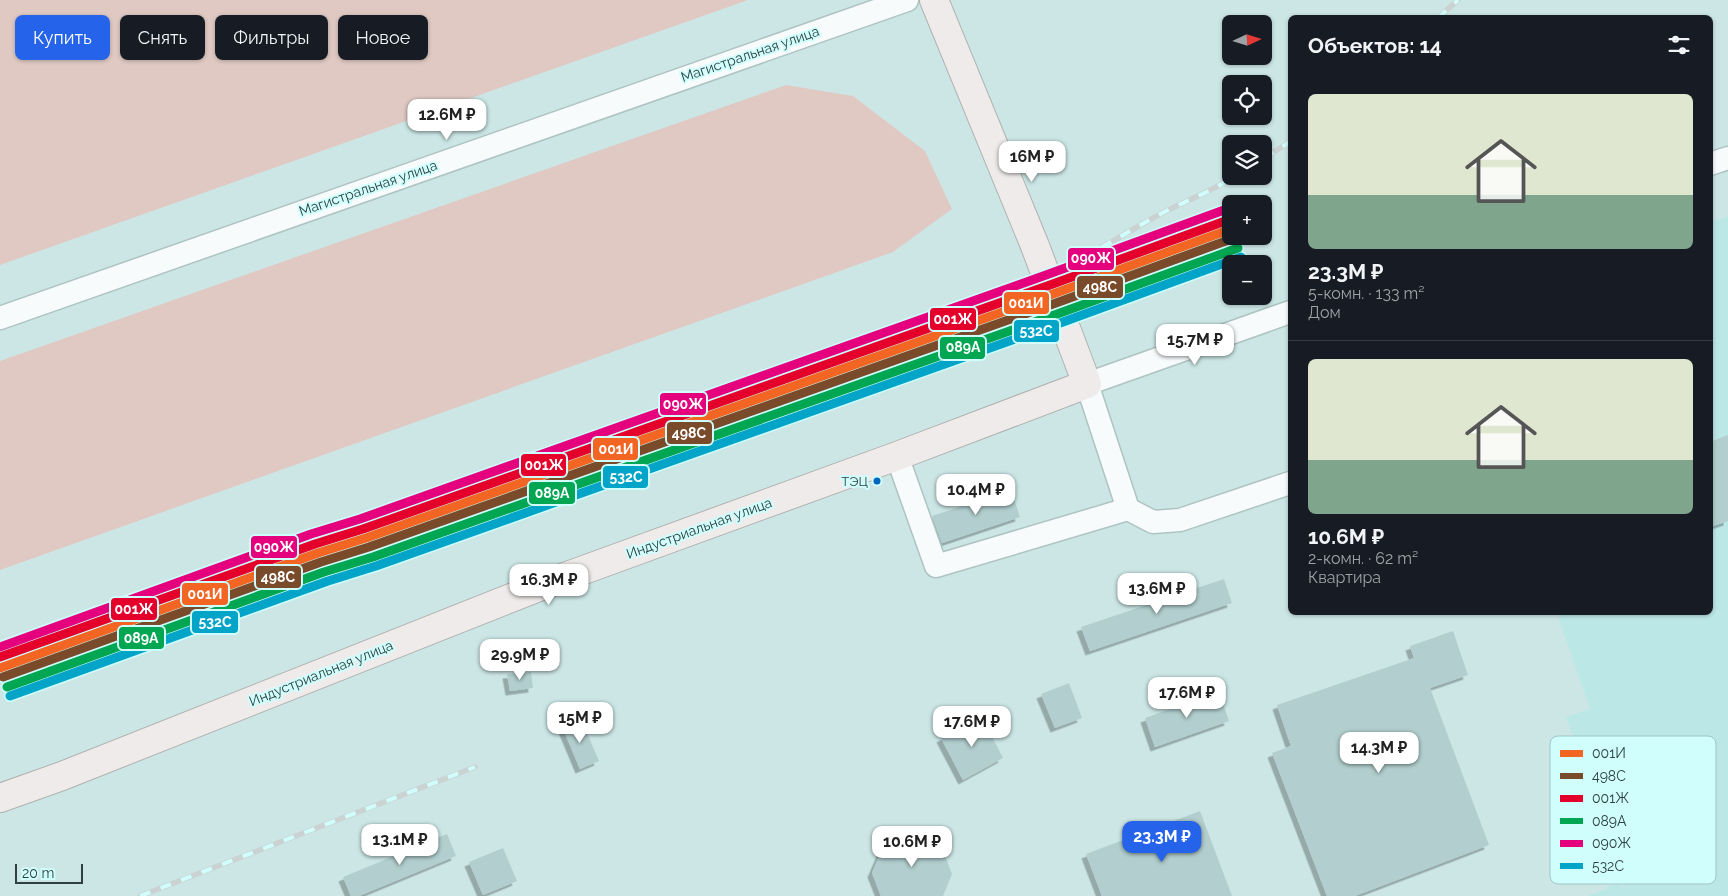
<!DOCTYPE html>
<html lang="ru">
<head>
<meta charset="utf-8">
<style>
	:root { --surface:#171b24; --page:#242831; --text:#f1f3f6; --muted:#9ea1a6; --line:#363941; --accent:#2563eb }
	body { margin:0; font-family:Raleway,sans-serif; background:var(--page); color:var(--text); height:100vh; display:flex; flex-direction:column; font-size:19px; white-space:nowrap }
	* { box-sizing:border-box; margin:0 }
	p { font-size:16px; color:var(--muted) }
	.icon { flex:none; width:28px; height:28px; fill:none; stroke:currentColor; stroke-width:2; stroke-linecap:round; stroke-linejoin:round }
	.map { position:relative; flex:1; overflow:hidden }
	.drawer { position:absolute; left:1288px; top:15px; width:425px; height:600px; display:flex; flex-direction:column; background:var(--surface); border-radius:8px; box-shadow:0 1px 4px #0004 }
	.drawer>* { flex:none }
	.guide { position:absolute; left:15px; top:15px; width:475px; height:45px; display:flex; gap:10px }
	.needle { width:32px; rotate:86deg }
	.buttons { position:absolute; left:1222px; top:15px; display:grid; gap:10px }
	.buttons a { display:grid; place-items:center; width:50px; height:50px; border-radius:8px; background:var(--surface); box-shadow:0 1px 4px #0004; font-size:25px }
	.scale { position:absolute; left:15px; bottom:12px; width:68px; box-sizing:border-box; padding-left:5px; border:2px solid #2e4040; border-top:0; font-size:14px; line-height:18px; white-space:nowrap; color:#2e4040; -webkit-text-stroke:4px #cffefd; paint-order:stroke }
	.price { position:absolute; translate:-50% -42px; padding:0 11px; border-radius:10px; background:#fff; color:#222; font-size:16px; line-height:32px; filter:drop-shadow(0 1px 2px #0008) }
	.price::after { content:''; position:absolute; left:50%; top:30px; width:15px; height:11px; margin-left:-8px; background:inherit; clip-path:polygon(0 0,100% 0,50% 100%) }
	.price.current { background:var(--accent); color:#fff }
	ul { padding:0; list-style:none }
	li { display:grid; align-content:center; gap:10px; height:265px; padding:0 20px }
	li+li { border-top:1px solid var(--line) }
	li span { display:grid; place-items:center; height:155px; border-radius:8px; color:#555 }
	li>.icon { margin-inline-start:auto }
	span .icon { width:90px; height:90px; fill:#fffc; stroke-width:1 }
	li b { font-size:21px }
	h2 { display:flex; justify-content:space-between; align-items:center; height:60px; padding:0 20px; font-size:21px }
	.tag { padding:0 18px; border-radius:8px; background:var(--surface); box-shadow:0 1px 4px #0004; font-size:18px; line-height:45px }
	.tag.current { background:var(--accent); color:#fff }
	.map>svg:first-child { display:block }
	.built { fill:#bce7e7 }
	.green { fill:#e0c9c3 }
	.building { fill:#b2cece; filter:url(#shadow) }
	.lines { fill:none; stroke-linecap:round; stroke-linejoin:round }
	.minor-casing { stroke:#afc3c3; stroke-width:25 }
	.major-casing { stroke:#b0b2b0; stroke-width:30 }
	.minor { stroke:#f7fbfb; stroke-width:22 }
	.major { stroke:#eeebea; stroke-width:28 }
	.rail-casing { stroke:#cad2d2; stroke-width:5.5 }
	.rail { stroke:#cffefd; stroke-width:4; stroke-dasharray:11; stroke-linecap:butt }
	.rail-1-casing { stroke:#cffefd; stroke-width:12 }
	.rail-2-casing { stroke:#cffefd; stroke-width:12 }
	.rail-3-casing { stroke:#cffefd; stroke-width:12 }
	.rail-4-casing { stroke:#cffefd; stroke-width:12 }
	.rail-5-casing { stroke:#cffefd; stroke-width:12 }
	.rail-6-casing { stroke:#cffefd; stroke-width:12 }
	.rail-1 { stroke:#f26522; stroke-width:9 }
	.rail-2 { stroke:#7a4b2a; stroke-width:9 }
	.rail-3 { stroke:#e4002b; stroke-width:9 }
	.rail-4 { stroke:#00a651; stroke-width:9 }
	.rail-5 { stroke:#e5007d; stroke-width:9 }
	.rail-6 { stroke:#02a4c7; stroke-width:9 }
	.bus-dot { fill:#0065bd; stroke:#cffefd; stroke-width:2 }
	.labels { text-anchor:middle; stroke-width:4; stroke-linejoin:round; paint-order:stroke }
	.bus-label { font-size:13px; fill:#2e4040; stroke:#cffefd; text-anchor:end }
	.street-label { font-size:14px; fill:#2e4040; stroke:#cffefd }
	.key { fill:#cffefd; stroke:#9fc5c4; stroke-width:1 }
	.key-label { font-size:14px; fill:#2e4040 }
	.line-badge { stroke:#cffefd; stroke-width:2 }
	.badge-label { font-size:14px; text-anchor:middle; font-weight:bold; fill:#fff }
</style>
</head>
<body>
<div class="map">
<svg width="1728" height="896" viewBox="0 0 1728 896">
	<defs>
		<filter id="shadow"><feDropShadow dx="-4.5" dy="4.5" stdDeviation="0" flood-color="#0004"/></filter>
	</defs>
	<rect width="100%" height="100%" fill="#cce6e6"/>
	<!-- built -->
	<path class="built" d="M 1728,216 L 1728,896 L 1587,896 L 1607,889 L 1607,887 L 1619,882 L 1621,888 L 1624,885 L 1598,806 L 1603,803 L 1593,778 L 1589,778 L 1566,717 L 1590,709 L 1557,613 L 1710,612 L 1710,223 Z"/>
	<!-- green -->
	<path class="green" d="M 0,0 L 748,0 L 0,265 Z
		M 786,85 L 853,96 L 925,151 L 952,209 L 893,252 L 0,570 L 0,361 Z"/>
	<!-- building -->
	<path class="building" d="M 1728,435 L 1728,521 L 1710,527 L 1710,442 Z
		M 1011,490 L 1020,517 L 942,543 L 932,516 Z
		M 1224,579 L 1232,603 L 1090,651 L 1081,627 Z
		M 1453,631 L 1468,675 L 1430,688 L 1489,845 L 1355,896 L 1327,896 L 1272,753 L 1291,746 L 1277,705 L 1414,658 L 1410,646 Z
		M 531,672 L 533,688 L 510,691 L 507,674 Z
		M 1069,683 L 1082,718 L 1055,728 L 1041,694 Z
		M 1219,692 L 1229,721 L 1155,747 L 1145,718 Z
		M 982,717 L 1003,758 L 963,780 L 941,738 Z
		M 581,719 L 599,761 L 580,769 L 562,726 Z
		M 1200,811 L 1232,896 L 1102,896 L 1086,854 Z
		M 912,833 L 941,845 L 952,874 L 943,896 L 881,896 L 872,873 L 884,845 Z
		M 447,834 L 456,856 L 359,896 L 351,896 L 343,877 Z
		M 503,848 L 517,881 L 483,895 L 469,862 Z"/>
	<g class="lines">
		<!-- minor casing -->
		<g class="minor-casing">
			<path id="minor" d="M 1710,164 L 1728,158
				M 1290,312 L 1087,384 L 1128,509 L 1153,522 L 1180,520 L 1290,483
				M 0,318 L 907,0
				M 897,456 L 936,566 L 1128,509"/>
		</g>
		<!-- major casing -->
		<g class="major-casing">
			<path id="major" d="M 0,798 L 62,776 L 559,579 L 897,456 L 1087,384 L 1035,246 L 934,0"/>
		</g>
		<!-- minor -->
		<use href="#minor" class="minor"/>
		<!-- major -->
		<use href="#major" class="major"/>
		<!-- rail casing -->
		<g class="rail-casing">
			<path id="rail" d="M 1438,18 L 1458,0
				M 1264,158 L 1290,142
				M 366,538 L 570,443 L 1045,276 C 1083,260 1117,238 1153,218 C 1180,203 1209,193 1235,176
				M 140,896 L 475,767"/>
		</g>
		<!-- rail -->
		<use href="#rail" class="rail"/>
		<!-- rail-1 casing -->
		<g class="rail-1-casing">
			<path id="rail-1" d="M 0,668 L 318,553 L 366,538 L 1053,294 L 1231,229"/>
		</g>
		<!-- rail-2 casing -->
		<g class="rail-2-casing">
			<path id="rail-2" d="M 3,677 L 321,562 L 369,547 L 1056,303 L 1234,238"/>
		</g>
		<!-- rail-3 casing -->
		<g class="rail-3-casing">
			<path id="rail-3" d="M 0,657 L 315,544 L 363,529 L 1050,285 L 1228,220"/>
		</g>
		<!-- rail-4 casing -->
		<g class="rail-4-casing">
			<path id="rail-4" d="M 7,687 L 324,572 L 373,557 L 1060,313 L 1238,248"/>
		</g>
		<!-- rail-5 casing -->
		<g class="rail-5-casing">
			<path id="rail-5" d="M 0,647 L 311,534 L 360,519 L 1046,275 L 1224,210"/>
		</g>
		<!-- rail-6 casing -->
		<g class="rail-6-casing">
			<path id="rail-6" d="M 10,696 L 328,581 L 376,566 L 1063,322 L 1241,257"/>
		</g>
		<!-- rail-1 -->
		<use href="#rail-1" class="rail-1"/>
		<!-- rail-2 -->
		<use href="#rail-2" class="rail-2"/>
		<!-- rail-3 -->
		<use href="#rail-3" class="rail-3"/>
		<!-- rail-4 -->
		<use href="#rail-4" class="rail-4"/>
		<!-- rail-5 -->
		<use href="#rail-5" class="rail-5"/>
		<!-- rail-6 -->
		<use href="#rail-6" class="rail-6"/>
	</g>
	<!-- markers -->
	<circle class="bus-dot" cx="877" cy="481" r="4.5"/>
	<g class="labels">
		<!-- bus labels -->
		<g class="bus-label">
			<text x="868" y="486">ТЭЦ</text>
		</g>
		<!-- street labels -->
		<g class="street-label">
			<text transform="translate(750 54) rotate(-19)" y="5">Магистральная улица</text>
			<text transform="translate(368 188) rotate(-19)" y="5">Магистральная улица</text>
			<text transform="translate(699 528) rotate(-20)" y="5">Индустриальная улица</text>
			<text transform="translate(321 673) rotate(-22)" y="5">Индустриальная улица</text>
		</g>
	</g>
	<!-- legend -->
	<rect x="1550" y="736" width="166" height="148" rx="8" class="key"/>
	<rect x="1560" y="750" width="23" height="7" fill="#f26522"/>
	<rect x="1560" y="773" width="23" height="6" fill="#7a4b2a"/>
	<rect x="1560" y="795" width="23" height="7" fill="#e4002b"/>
	<rect x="1560" y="818" width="23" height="6" fill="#00a651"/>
	<rect x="1560" y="840" width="23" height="7" fill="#e5007d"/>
	<rect x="1560" y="863" width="23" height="6" fill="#02a4c7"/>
	<g class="key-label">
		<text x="1592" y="758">001И</text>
		<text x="1592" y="781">498С</text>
		<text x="1592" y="803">001Ж</text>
		<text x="1592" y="826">089А</text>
		<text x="1592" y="848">090Ж</text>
		<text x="1592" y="871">532С</text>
	</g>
	<g class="line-badge">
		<rect x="1067" y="247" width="48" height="24" rx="5" fill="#e5007d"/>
		<rect x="1076" y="275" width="48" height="24" rx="5" fill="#7a4b2a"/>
		<rect x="1003" y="291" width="47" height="24" rx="5" fill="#f26522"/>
		<rect x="929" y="307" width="48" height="24" rx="5" fill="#e4002b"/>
		<rect x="1013" y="319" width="47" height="24" rx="5" fill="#02a4c7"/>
		<rect x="939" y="336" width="47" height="24" rx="5" fill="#00a651"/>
		<rect x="659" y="392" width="48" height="24" rx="5" fill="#e5007d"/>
		<rect x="666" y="421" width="47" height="24" rx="5" fill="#7a4b2a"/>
		<rect x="592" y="437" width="47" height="24" rx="5" fill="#f26522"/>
		<rect x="520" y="453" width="47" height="24" rx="5" fill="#e4002b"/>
		<rect x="602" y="465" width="47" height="24" rx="5" fill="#02a4c7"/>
		<rect x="528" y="481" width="48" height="24" rx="5" fill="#00a651"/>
		<rect x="250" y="535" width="48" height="24" rx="5" fill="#e5007d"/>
		<rect x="255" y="565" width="47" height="24" rx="5" fill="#7a4b2a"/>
		<rect x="181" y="582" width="48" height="24" rx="5" fill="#f26522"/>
		<rect x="110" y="597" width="48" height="24" rx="5" fill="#e4002b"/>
		<rect x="191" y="610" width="48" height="24" rx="5" fill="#02a4c7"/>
		<rect x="118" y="626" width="47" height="24" rx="5" fill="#00a651"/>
	</g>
	<g class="badge-label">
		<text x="1091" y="263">090Ж</text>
		<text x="1100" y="292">498С</text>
		<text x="1026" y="308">001И</text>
		<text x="953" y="324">001Ж</text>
		<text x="1036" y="336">532С</text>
		<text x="963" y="352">089А</text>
		<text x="683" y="409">090Ж</text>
		<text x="689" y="438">498С</text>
		<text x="616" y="454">001И</text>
		<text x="544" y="470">001Ж</text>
		<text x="626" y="482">532С</text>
		<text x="552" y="498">089А</text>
		<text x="274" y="552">090Ж</text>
		<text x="278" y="582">498С</text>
		<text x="205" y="599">001И</text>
		<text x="134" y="614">001Ж</text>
		<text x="215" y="627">532С</text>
		<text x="141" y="643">089А</text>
	</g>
</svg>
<div class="buttons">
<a><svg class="needle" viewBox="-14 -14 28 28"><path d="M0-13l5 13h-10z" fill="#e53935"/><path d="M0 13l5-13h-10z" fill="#9ea1a6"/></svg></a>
<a><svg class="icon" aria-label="locate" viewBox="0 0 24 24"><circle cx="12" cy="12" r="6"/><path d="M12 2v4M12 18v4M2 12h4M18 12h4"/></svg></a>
<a><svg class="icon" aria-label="layers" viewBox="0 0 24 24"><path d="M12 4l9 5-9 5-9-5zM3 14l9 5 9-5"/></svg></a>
<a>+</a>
<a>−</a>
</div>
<div class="scale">20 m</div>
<b class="price" style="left:447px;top:141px">12.6M ₽</b>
<b class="price" style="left:1032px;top:183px">16M ₽</b>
<b class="price" style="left:1195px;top:366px">15.7M ₽</b>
<b class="price" style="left:976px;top:516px">10.4M ₽</b>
<b class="price" style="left:549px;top:606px">16.3M ₽</b>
<b class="price" style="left:1157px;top:615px">13.6M ₽</b>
<b class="price" style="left:520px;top:681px">29.9M ₽</b>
<b class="price" style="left:1187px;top:719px">17.6M ₽</b>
<b class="price" style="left:580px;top:744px">15M ₽</b>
<b class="price" style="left:972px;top:748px">17.6M ₽</b>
<b class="price" style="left:1379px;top:774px">14.3M ₽</b>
<b class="price current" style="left:1162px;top:863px">23.3M ₽</b>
<b class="price" style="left:400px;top:866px">13.1M ₽</b>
<b class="price" style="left:912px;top:868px">10.6M ₽</b>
<div class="guide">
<a class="tag current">Купить</a>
<a class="tag">Снять</a>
<a class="tag">Фильтры</a>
<a class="tag">Новое</a>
</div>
<section class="drawer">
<h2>Объектов: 14<svg class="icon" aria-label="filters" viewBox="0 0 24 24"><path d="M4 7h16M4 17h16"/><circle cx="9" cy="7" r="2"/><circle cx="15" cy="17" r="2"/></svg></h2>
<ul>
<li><span style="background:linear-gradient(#dfe7d0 65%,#7fa58c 0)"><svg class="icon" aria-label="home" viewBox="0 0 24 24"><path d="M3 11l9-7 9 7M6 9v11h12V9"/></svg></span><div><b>23.3M ₽</b><p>5-комн. · 133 m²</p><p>Дом</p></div></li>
<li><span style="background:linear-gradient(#dfe7d0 65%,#7fa58c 0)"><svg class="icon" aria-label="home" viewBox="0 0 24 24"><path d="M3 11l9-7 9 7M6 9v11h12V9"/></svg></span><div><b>10.6M ₽</b><p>2-комн. · 62 m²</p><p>Квартира</p></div></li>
</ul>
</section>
</div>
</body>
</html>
